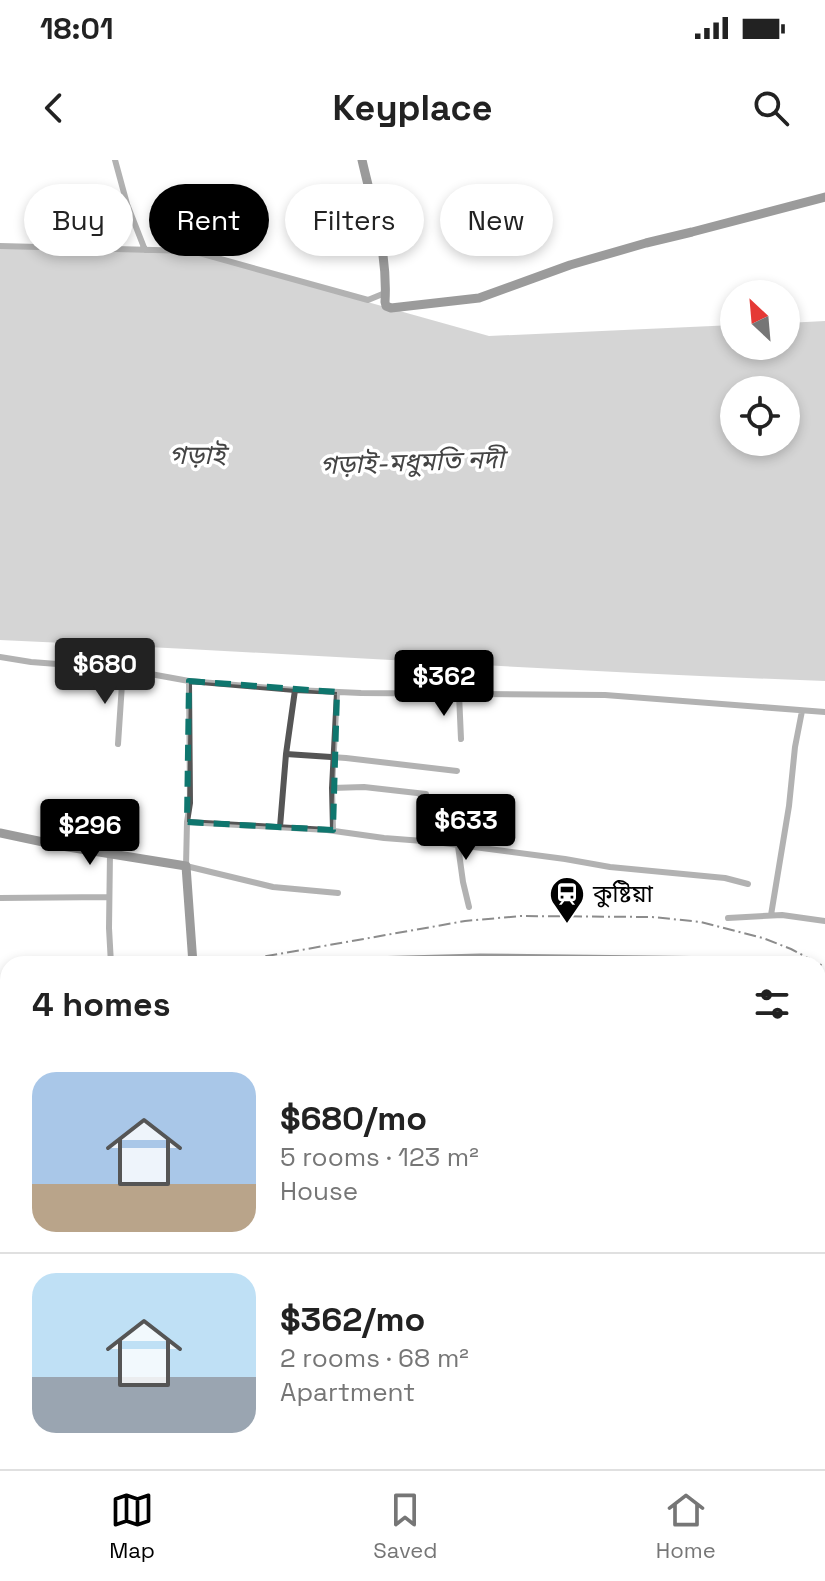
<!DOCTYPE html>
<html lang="en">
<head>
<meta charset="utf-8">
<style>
	:root { --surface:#fff; --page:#f2f2f2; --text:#222; --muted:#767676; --line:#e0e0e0; --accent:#000 }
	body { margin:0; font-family:"Space Grotesk","Noto Sans Bengali",sans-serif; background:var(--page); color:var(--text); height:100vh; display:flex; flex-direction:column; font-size:30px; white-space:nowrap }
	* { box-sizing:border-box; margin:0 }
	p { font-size:26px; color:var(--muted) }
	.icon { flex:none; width:44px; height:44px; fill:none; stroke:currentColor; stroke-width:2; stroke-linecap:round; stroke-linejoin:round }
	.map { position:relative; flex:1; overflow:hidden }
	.drawer { position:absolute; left:0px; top:796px; width:826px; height:514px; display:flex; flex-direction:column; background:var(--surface); border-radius:24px 24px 0 0; box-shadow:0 4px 12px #0003 }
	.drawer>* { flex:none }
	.banner { position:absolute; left:24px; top:24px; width:778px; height:72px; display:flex; gap:16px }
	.needle { width:52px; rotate:334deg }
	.buttons { position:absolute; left:720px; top:120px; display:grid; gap:16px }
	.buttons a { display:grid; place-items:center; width:80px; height:80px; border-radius:50%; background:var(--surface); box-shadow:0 4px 12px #0003; font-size:40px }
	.price { position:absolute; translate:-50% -68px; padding:0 18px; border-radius:8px; background:var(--accent); color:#fff; font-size:26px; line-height:52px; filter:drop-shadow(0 2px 4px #0008) }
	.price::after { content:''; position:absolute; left:50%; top:48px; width:24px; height:18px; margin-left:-12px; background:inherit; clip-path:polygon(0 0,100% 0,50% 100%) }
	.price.selected { background:#222; color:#fff }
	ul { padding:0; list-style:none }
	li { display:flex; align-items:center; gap:24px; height:200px; padding:0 32px }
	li+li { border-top:2px solid var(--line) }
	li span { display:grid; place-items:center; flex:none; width:224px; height:160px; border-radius:24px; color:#555 }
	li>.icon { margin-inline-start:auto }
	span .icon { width:96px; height:96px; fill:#fffc; stroke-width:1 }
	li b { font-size:34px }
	h2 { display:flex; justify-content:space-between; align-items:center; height:96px; padding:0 32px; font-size:34px }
	.tag { padding:0 28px; border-radius:36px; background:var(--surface); box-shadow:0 4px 12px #0003; font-size:28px; line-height:72px }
	.tag.selected { background:var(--accent); color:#fff }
	.status { display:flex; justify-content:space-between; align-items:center; height:56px; padding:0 40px; background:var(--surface); direction:ltr }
	.status svg { height:22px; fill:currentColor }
	header { display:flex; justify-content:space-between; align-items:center; height:104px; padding:0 32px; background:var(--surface); font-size:36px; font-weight:700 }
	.tabs { display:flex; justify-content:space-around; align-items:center; height:112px; border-top:2px solid var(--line); background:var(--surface); font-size:22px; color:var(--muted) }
	.tabs a { display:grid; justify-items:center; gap:4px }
	.tabs .selected { color:var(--accent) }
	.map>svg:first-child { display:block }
	.water { fill:#a3a3a3; fill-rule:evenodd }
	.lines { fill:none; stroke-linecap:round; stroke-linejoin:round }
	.street { stroke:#555; stroke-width:6 }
	.secondary { stroke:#222; stroke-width:9 }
	.rail { stroke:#000; stroke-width:2; stroke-dasharray:12 4 2 4; stroke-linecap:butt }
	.marked { fill:none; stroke:#0f766e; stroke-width:6; stroke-dasharray:16 10; stroke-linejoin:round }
	.labels { text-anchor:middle; stroke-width:7; stroke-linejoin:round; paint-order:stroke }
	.poi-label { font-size:24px; fill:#000; stroke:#fff; text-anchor:start }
	.water-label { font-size:26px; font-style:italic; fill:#444; stroke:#fff }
</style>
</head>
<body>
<div class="status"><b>18:01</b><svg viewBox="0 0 49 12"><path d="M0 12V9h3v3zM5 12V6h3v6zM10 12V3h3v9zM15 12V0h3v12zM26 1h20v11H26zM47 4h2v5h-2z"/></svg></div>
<header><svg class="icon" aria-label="back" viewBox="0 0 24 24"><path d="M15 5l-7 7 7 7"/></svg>Keyplace<svg class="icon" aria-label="search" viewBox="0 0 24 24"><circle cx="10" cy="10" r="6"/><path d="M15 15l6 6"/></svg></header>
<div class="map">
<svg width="825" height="1309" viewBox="0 0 825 1309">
	<rect width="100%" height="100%" fill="#fff"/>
	<!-- water -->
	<path class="water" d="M 0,88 L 192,93 L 489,176 L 734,165 L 734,186 L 786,186 L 786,163 L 825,161 L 825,521 C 550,511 275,492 0,480 ZM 734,230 L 786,230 L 786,282 L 734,282 Z"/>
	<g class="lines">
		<!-- street -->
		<path class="street" d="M 115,0 L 127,44 L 145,90
			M 0,86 L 192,91 L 368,140 L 385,133
			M 0,497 L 31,502 L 123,509 L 189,521 L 295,530 L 361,533 L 605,535 L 825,552
			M 189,521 L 190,643 L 187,662 L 186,706 L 273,727 L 338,733
			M 459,534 L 461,579
			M 118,584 L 123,509
			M 286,594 L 346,598 L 457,611
			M 332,628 L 364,627 L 426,634
			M 187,662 L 327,670 L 384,678 L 436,682 L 565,699 L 610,707 L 725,718 L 748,724
			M 280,667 L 286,594 L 295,530
			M 333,670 L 332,628 L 337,532
			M 458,686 L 463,722 L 469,747
			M 110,693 L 109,768 L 111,804
			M 0,738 L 109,737
			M 771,755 L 789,646 L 795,587 L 802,551
			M 728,758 L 782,755 L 825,761
			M 0,857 L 8,856
			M 818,893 L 825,892
			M 0,930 L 8,931
			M 818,1033 L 825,1032
			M 3,1282 L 1,1228 L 2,1224 L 8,1220
			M 206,1302 L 207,1309
			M 272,1302 L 273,1309
			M 326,1302 L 327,1309
			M 561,1302 L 563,1309
			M 700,1302 L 701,1309
			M 632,1309 L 652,1302"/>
		<!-- secondary -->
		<path class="secondary" d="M 362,0 C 373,48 388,92 385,142 L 386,146 L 391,148 L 479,138 L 570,105 L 646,83 L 692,72 L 825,37
			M 0,673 L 62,686 L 186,706 L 193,804
			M 165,804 L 186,801 L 193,803
			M 341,804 L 369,801 L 480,798 L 732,801 L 742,804
			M 0,828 L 8,828
			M 795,1302 L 815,1309"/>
		<!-- rail -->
		<path class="rail" d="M 222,804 L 465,761 L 521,756 L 652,757 L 701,762 L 763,778 L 791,789 L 825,807
			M 0,845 L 8,844"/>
	</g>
	<!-- marked area -->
	<path d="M0 0H825V1309H0ZM 189,521 L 337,532 L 333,670 L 187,662 Z" fill="#fff" fill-opacity=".55" fill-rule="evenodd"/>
	<path class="marked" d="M 189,521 L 337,532 L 333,670 L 187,662 Z"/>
	<!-- icons -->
	<defs>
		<g id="station-pin" transform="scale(1.8)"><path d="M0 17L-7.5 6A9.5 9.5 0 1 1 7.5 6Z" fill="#000" stroke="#fff"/><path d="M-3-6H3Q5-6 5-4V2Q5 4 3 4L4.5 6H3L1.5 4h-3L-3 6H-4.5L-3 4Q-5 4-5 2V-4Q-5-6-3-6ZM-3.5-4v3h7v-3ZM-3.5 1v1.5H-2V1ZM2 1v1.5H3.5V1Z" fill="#fff"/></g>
	</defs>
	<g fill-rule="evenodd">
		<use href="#station-pin" x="567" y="734"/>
	</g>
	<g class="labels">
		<!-- poi labels -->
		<g class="poi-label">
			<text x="593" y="742">কুষ্টিয়া</text>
		</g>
		<!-- water labels -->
		<g class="water-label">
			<text x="197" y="304">গড়াই</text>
			<text transform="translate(412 302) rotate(-2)" y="9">গড়াই-মধুমতি নদী</text>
		</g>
	</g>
</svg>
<div class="buttons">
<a><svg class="needle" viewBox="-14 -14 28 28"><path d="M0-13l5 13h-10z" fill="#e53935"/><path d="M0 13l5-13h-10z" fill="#767676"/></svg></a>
<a><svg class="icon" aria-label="locate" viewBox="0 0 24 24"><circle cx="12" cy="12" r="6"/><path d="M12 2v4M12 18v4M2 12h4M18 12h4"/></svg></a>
</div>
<b class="price selected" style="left:105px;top:546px">$680</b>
<b class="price" style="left:444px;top:558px">$362</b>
<b class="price" style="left:466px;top:702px">$633</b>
<b class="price" style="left:90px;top:707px">$296</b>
<div class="banner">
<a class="tag">Buy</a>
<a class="tag selected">Rent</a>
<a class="tag">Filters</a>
<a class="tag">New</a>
</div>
<section class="drawer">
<h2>4 homes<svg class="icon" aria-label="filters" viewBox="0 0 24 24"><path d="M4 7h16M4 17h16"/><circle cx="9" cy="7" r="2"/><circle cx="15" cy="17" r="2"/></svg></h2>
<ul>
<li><span style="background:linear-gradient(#a9c7e8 70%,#b9a48a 0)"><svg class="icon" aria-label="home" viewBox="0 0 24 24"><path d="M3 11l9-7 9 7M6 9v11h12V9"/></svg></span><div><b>$680/mo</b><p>5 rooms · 123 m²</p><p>House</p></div></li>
<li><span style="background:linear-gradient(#bfe0f5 65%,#9aa5b1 0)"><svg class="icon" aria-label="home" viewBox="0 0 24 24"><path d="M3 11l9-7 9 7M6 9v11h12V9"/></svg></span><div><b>$362/mo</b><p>2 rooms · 68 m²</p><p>Apartment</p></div></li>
</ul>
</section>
</div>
<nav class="tabs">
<a class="selected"><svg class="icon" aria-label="map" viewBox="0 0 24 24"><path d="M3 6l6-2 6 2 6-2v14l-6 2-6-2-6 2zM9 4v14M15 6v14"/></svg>Map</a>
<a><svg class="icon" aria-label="saved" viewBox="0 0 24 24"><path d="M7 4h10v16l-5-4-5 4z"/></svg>Saved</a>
<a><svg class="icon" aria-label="home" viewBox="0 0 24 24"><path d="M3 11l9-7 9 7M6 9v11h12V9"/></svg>Home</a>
</nav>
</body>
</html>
